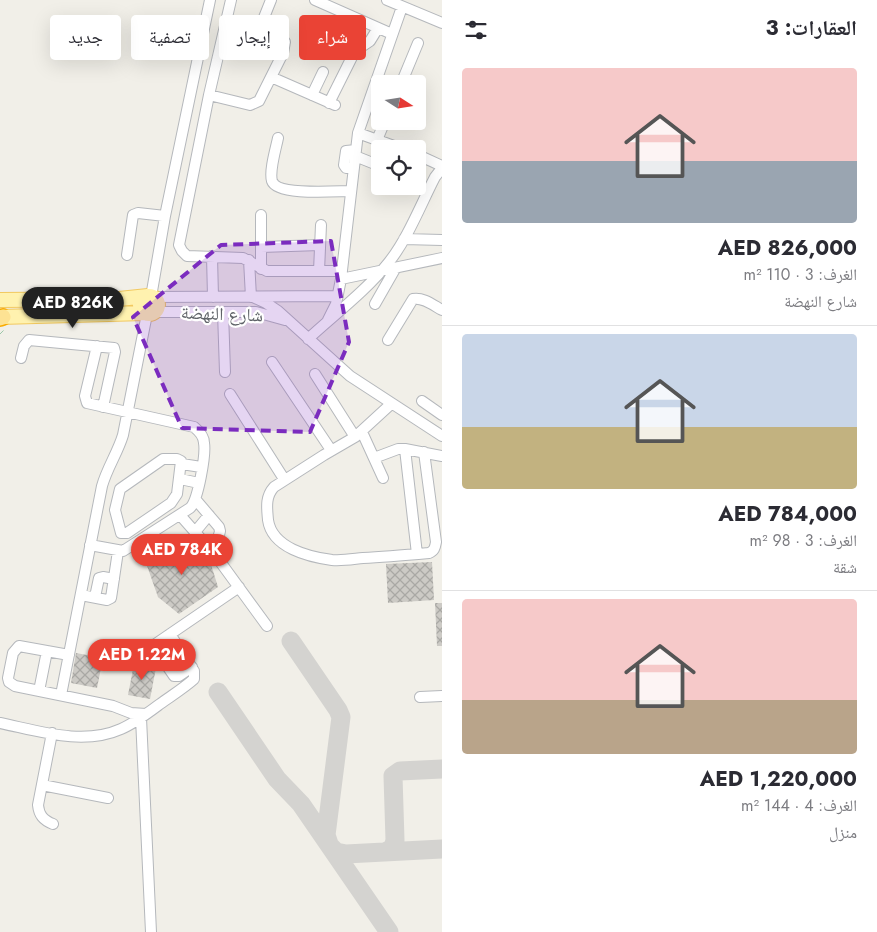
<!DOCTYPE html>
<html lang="ar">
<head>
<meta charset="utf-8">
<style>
	:root { --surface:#fff; --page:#f7f7f7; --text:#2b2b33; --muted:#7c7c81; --line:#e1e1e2; --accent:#ea4335 }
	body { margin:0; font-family:Jost,"Noto Naskh Arabic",sans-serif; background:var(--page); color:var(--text); direction:rtl; height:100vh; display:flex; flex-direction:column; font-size:19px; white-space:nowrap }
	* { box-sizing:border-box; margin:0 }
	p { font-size:16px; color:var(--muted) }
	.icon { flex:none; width:28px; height:28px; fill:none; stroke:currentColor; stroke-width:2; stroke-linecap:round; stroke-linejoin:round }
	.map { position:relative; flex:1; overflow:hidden; direction:ltr }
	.details { display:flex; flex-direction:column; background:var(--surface); width:435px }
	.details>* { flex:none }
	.hud { position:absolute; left:15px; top:15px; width:351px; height:45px; direction:rtl; display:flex; gap:10px }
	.needle { width:32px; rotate:102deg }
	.tools { position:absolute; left:371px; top:75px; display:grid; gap:10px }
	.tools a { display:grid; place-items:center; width:55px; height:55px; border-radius:5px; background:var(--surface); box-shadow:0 5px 20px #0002; font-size:25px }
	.price { position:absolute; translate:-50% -42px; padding:0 11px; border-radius:18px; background:var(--accent); color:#fff; font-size:16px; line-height:32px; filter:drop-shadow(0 1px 2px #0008) }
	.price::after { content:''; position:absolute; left:50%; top:30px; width:15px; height:11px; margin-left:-8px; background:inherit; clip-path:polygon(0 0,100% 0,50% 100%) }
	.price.active { background:#222; color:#fff }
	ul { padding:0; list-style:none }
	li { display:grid; align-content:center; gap:10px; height:265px; padding:0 20px }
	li+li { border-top:1px solid var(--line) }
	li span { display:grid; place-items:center; height:155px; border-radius:5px; color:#555 }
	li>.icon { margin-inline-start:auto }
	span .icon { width:90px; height:90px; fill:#fffc; stroke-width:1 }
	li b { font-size:21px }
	h2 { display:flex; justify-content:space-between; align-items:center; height:60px; padding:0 20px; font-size:21px }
	.pill { padding:0 18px; border-radius:5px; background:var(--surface); box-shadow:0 5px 20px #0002; font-size:18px; line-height:45px }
	.pill.active { background:var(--accent); color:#fff }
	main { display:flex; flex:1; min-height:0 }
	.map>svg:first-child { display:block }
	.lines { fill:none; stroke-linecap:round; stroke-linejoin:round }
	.taxiway { stroke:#d4d3d0; stroke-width:19 }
	.building { fill:url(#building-cross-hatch) }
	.minor-casing { stroke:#b5b8bc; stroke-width:12 }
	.major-casing { stroke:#f2c960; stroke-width:16 }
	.highway-casing { stroke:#f9ab00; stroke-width:18 }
	.path { stroke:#9cc7a9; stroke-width:1; stroke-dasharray:5 2.5; stroke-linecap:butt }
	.minor { stroke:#fff; stroke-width:10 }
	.major { stroke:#fff2af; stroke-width:14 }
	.highway { stroke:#fde293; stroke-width:15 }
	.marked { fill:#7b2cbf; fill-opacity:0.2; stroke:#7b2cbf; stroke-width:4; stroke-dasharray:10 6; stroke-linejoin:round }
	.labels { text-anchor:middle; stroke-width:4.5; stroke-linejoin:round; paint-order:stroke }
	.street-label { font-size:18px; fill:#5f6368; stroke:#fff }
</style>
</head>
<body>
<main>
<section class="details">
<h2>العقارات: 3<svg class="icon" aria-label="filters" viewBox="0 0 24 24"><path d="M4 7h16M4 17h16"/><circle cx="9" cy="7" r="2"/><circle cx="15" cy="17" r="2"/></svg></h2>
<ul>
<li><span style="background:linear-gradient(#f6c9c9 60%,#9aa5b1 0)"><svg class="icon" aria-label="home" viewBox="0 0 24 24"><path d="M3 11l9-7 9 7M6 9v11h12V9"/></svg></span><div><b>AED 826,000</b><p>الغرف: 3 · 110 m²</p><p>شارع النهضة</p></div></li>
<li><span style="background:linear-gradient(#c9d6e8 60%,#c2b280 0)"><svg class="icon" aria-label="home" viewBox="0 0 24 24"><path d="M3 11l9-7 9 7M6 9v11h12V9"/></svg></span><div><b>AED 784,000</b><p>الغرف: 3 · 98 m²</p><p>شقة</p></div></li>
<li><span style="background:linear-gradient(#f6c9c9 65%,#b9a48a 0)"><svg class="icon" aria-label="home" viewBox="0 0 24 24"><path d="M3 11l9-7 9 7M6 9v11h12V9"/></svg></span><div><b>AED 1,220,000</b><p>الغرف: 4 · 144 m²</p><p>منزل</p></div></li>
</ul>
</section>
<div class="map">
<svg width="442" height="932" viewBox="0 0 442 932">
	<defs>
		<pattern id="building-cross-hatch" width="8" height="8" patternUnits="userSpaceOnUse" patternTransform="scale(1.25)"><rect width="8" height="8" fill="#cccac5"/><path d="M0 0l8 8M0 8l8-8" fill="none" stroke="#a9a8a4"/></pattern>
	</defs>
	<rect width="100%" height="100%" fill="#f1efe8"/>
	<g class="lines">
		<!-- taxiway -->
		<path class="taxiway" d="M 291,641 L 338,710 L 341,717 L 326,835 L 329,844
			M 218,692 L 277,779 L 301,804 L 389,932
			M 331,847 L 336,852 L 346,854 L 442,849
			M 385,852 L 393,848 L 395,840 L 393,776 L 400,771 L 442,769"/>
	</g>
	<!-- building -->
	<path class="building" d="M 184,538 L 210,561 L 218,587 L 179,614 L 158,597 L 146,563 Z
		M 432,562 L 434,600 L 388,603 L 386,564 Z
		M 435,603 L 442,603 L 442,646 L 437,646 Z
		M 76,653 L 103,658 L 97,688 L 71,683 Z
		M 134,664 L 156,668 L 150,699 L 128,695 Z"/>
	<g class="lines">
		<!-- minor casing -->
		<g class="minor-casing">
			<path id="minor" d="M 231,0 L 209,95 L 179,245 L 182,251 L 187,256 L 243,258 L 267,271 L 342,271
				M 315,0 L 392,34
				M 387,0 L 442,23
				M 261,25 L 271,0
				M 271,77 L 335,105
				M 401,84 L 418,43
				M 209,95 L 250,105 L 259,101 L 283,53 L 285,42 L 279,35 L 250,22 L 241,25 L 222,48
				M 312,95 L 323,72
				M 329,103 L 355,51 L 370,41 L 378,28
				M 358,133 L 402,149
				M 278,138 C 276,148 269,171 272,181 C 277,196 336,191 351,191
				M 377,140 L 385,121
				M 418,155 L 442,166
				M 355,156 L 380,166
				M 354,168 L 346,168 L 344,165 L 346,151 L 356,150
				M 404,239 L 442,240
				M 261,247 L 320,245
				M 127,255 L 133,215 L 138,213 L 165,216
				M 212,256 L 213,297
				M 249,260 L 251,297
				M 261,269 L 261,215
				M 319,271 L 321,225
				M 341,279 L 442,258
				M 151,297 L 165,216 L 210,0
				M 153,297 L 338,296
				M 253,297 L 266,303 L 278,311 L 350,376 L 442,436
				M 375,304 L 395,269
				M 155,312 L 256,312 L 285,320
				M 223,312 L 225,372
				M 328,320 L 336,304 L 341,279 L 358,133 L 402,7
				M 308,339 C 335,314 366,291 389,262 C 408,238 421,204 435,177 L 442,168
				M 388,340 L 413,299 C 423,297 433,305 442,310
				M 21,358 L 24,346 L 29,340 L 114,348 L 115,352 L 103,407
				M 272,362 L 331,450
				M 315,374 L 355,437
				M 230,394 L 284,479
				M 422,401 L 442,415
				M 391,404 L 355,437 L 324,455 L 274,487 C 265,497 267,508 268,520 C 272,548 309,557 332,560 C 342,561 353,559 363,558 C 385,557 407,555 429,553 C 434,551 435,548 436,542 L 424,452
				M 362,432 L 383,478
				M 405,449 L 417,554
				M 374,458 L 398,449 L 405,449 L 442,456
				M 163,459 L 177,459 L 181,461 L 177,494 L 171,503 L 127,533 L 121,533 L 115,510 L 120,489 Z
				M 182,464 L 201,467
				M 180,479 L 199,483
				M 180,515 L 202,540 L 210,543 L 218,539 L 220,531 L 219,527 L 196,500
				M 195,532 L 209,515
				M 202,540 L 216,556 L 267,626
				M 90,545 L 123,551 L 190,508 C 198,501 206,454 204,443 C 204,436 199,431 194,427 L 87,403 L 85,396 L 97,346
				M 81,595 L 107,600 L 111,598 L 118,551
				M 95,597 L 99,578 L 103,577 L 114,579
				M 141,654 L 239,587
				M 159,654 L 174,676 L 179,676 L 192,667
				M 69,655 L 19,646 L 13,653 L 8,678 L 9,682 L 15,686 L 113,706 L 131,713 L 146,714
				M 39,691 L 47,651
				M 61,695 L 102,486 C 107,468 118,452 123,435 L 147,314
				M 420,697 L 442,696
				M 141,718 L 151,932
				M 0,723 C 39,731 83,746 121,729 C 135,723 148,713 160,704 C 171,696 184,688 194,679 L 194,671 L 170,634
				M 52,733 L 38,805 C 39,815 43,820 53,824
				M 42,785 L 108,798"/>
		</g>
		<!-- major casing -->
		<g class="major-casing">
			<path id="major" d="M140 305a9 9 0 1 1 18 0a9 9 0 1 1-18 0Z
				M 0,300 L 119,299 L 148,296
				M 0,317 L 145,313"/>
		</g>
		<!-- highway casing -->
		<g class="highway-casing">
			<path id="highway" d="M 0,318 L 3,317"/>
		</g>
		<!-- path -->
		<path class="path" d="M 0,334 L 5,329"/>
		<!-- minor -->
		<use href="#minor" class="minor"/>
		<!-- major -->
		<use href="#major" class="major"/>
		<!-- highway -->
		<use href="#highway" class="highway"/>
	</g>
	<!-- marked area -->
	<path class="marked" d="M 331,241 L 349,342 L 310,432 L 182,428 L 133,317 L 221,245 Z"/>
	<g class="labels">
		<!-- street labels -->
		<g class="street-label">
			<text transform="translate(222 314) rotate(2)" y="6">شارع النهضة</text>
		</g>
	</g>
</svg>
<div class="tools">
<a><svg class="needle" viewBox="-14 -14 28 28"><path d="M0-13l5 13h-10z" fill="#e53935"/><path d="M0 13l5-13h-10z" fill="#7c7c81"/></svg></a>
<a><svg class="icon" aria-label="locate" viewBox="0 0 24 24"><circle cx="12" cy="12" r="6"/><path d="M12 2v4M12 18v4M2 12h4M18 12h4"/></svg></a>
</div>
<b class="price active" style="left:73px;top:329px">AED 826K</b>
<b class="price" style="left:182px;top:576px">AED 784K</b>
<b class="price" style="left:142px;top:681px">AED 1.22M</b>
<div class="hud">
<a class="pill active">شراء</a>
<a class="pill">إيجار</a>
<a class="pill">تصفية</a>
<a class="pill">جديد</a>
</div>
</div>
</main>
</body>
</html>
